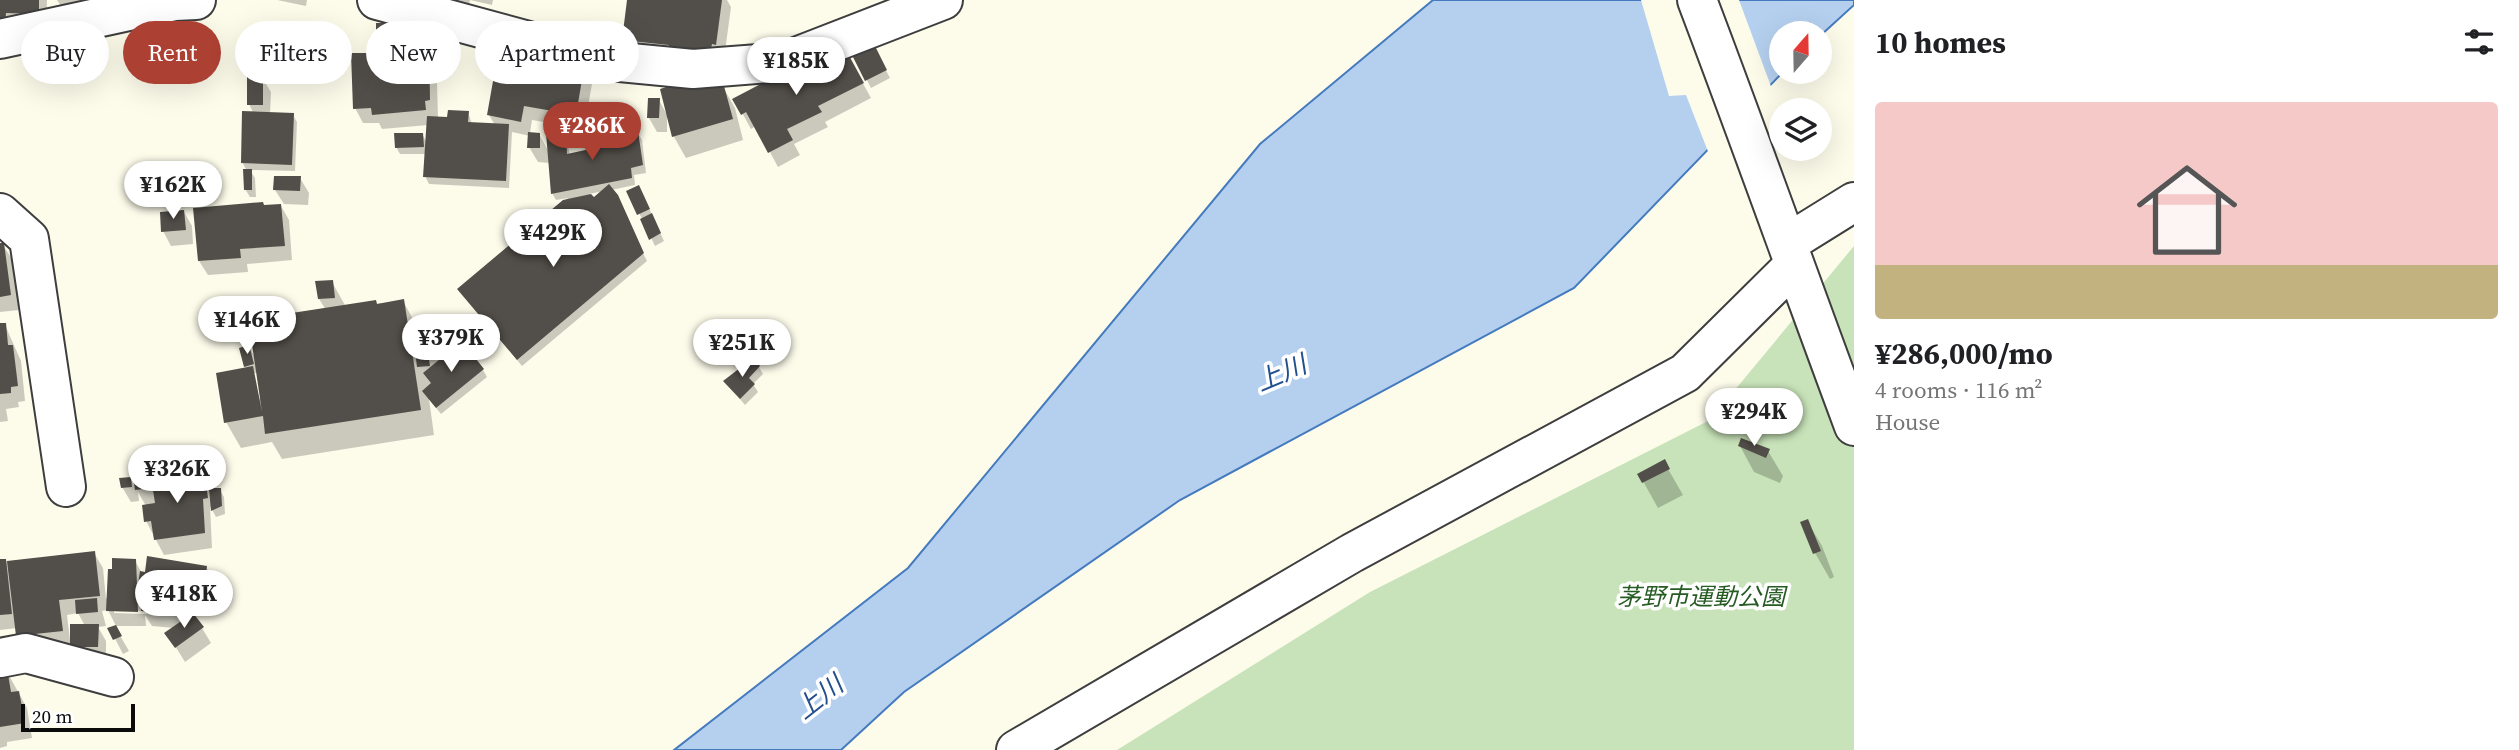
<!DOCTYPE html>
<html lang="en">
<head>
<meta charset="utf-8">
<style>
	:root { --surface:#fff; --page:#f2f2f2; --text:#202124; --muted:#757577; --accent:#ab4033 }
	body { margin:0; font-family:"Source Serif 4","Noto Sans JP",serif; background:var(--page); color:var(--text); height:100vh; display:flex; flex-direction:column; font-size:26px; white-space:nowrap }
	* { box-sizing:border-box; margin:0 }
	p { font-size:23px; color:var(--muted) }
	.icon { flex:none; width:38px; height:38px; fill:none; stroke:currentColor; stroke-width:2; stroke-linecap:round; stroke-linejoin:round }
	.map { position:relative; flex:1; overflow:hidden }
	.drawer { display:flex; flex-direction:column; background:var(--surface); width:665px }
	.drawer>* { flex:none }
	.top-card { position:absolute; left:21px; top:21px; width:665px; height:63px; display:flex; gap:14px }
	.needle { width:46px; rotate:20deg }
	.controls { position:absolute; left:1769px; top:21px; display:grid; gap:14px }
	.controls a { display:grid; place-items:center; width:63px; height:63px; border-radius:50%; background:var(--surface); box-shadow:0 7px 28px #0002; font-size:35px }
	.scale { position:absolute; left:21px; bottom:18px; width:114px; box-sizing:border-box; padding-left:7px; border:4px solid #0b0b0b; border-top:0; font-size:19px; line-height:24px; white-space:nowrap; color:#0b0b0b; -webkit-text-stroke:5px #fff; paint-order:stroke }
	.price { position:absolute; translate:-50% -60px; padding:0 16px; border-radius:24px; background:#fff; color:#222; font-size:23px; line-height:46px; filter:drop-shadow(0 2px 4px #0008) }
	.price::after { content:''; position:absolute; left:50%; top:42px; width:21px; height:16px; margin-left:-10px; background:inherit; clip-path:polygon(0 0,100% 0,50% 100%) }
	.price.current { background:var(--accent); color:#fff }
	ul { padding:0; list-style:none }
	li { display:grid; align-content:center; gap:14px; height:371px; padding:0 21px }
	li span { display:grid; place-items:center; height:217px; border-radius:7px; color:#555 }
	li>.icon { margin-inline-start:auto }
	span .icon { width:126px; height:126px; fill:#fffc; stroke-width:1 }
	li b { font-size:30px }
	h2 { display:flex; justify-content:space-between; align-items:center; height:84px; padding:0 21px; font-size:30px }
	.chip { padding:0 24px; border-radius:32px; background:var(--surface); box-shadow:0 7px 28px #0002; font-size:24px; line-height:63px }
	.chip.current { background:var(--accent); color:#fff }
	main { display:flex; flex:1; min-height:0 }
	.map>svg:first-child { display:block }
	.green { fill:#c8e3b9 }
	.water { fill:#b5d0ef; stroke:#447abe; stroke-width:2 }
	.pier { fill:#fdfceb }
	.shadow { fill:#0003; fill-rule:evenodd }
	.building { fill:#524e49 }
	.lines { fill:none; stroke-linecap:round; stroke-linejoin:round }
	.minor-casing { stroke:#3e3e3e; stroke-width:42 }
	.minor { stroke:#fff; stroke-width:38 }
	.labels { text-anchor:middle; stroke-width:7; stroke-linejoin:round; paint-order:stroke }
	.park-label { font-size:24px; font-style:italic; fill:#265b23; stroke:#fff }
	.water-label { font-size:26px; font-style:italic; fill:#234f8e; stroke:#fff }
</style>
</head>
<body>
<main>
<div class="map">
<svg width="1854" height="750" viewBox="0 0 1854 750">
	<rect width="100%" height="100%" fill="#fdfceb"/>
	<!-- green -->
	<path class="green" d="M 1854,246 L 1854,750 L 1117,750 L 1370,592 L 1710,420 Z"/>
	<!-- water -->
	<path class="water" d="M 1433,0 L 1854,0 L 1854,5 L 1820,36 L 1820,33 L 1782,33 L 1783,72 L 1574,288 L 1180,500 L 904,692 L 841,750 L 674,750 L 908,568 L 1260,144 Z"/>
	<!-- pier -->
	<path class="pier" d="M 1641,0 L 1739,0 L 1772,89 L 1709,154 L 1686,95 L 1669,96 Z"/>
	<!-- shadow -->
	<path class="shadow" d="M 0,0 L 47,0 L 46,28 L 0,39 Z
		M 57,0 L 150,0 L 150,4 L 61,6 Z
		M 277,0 L 307,0 L 306,6 Z
		M 428,0 L 493,0 L 492,5 L 470,0 L 468,9 Z
		M 628,0 L 727,0 L 731,7 L 724,59 L 632,54 L 624,39 Z
		M 397,25 L 402,34 L 428,33 L 436,48 L 438,118 L 449,119 L 468,112 L 472,124 L 495,125 L 489,115 L 583,70 L 592,84 L 584,129 L 532,120 L 530,133 L 539,134 L 549,152 L 565,134 L 570,155 L 592,151 L 638,133 L 642,140 L 646,173 L 634,175 L 635,185 L 611,190 L 647,261 L 522,366 L 459,289 L 568,198 L 556,200 L 552,193 L 550,163 L 538,162 L 529,147 L 530,136 L 512,132 L 509,188 L 429,184 L 425,176 L 427,154 L 400,154 L 396,147 L 422,134 L 427,143 L 428,125 L 382,129 L 379,123 L 363,123 L 355,108 L 378,55 ZM 604,191 L 593,200 L 589,194 Z
		M 872,44 L 890,78 L 871,88 L 853,54 Z
		M 855,69 L 871,98 L 825,122 L 828,127 L 794,144 L 800,155 L 778,167 L 756,126 L 751,129 L 735,100 Z
		M 262,77 L 271,92 L 270,114 L 293,115 L 297,122 L 295,171 L 250,170 L 255,178 L 256,197 L 250,197 L 245,189 L 247,171 L 242,162 L 254,114 L 249,104 Z
		M 723,87 L 735,108 L 743,140 L 686,158 L 674,137 L 662,90 Z
		M 659,100 L 667,115 L 667,132 L 657,132 L 649,118 Z
		M 300,178 L 309,193 L 308,205 L 284,204 L 275,190 Z
		M 629,192 L 643,195 L 664,241 L 655,246 Z
		M 281,206 L 289,220 L 292,260 L 247,264 L 248,272 L 208,275 L 199,261 L 264,207 Z
		M 184,212 L 192,226 L 193,244 L 171,246 L 163,231 Z
		M 0,245 L 3,245 L 12,259 L 19,310 L 0,312 Z
		M 332,282 L 346,307 L 403,301 L 418,328 L 423,327 L 438,352 L 439,362 L 483,370 L 487,377 L 441,414 L 429,399 L 434,435 L 282,459 L 272,442 L 241,448 L 226,422 L 246,369 L 241,349 L 249,347 L 256,359 L 281,321 L 326,310 L 319,299 ZM 258,372 L 262,399 L 259,399 L 253,374 Z
		M 5,325 L 21,361 L 25,401 L 18,402 L 19,407 L 6,409 L 8,421 L 0,422 L 0,326 Z
		M 759,367 L 763,374 L 753,384 L 758,392 L 745,405 L 725,381 Z
		M 1740,446 L 1768,451 L 1783,476 L 1780,483 L 1754,472 Z
		M 1664,462 L 1683,495 L 1658,508 L 1639,474 Z
		M 204,472 L 212,490 L 220,490 L 224,497 L 225,514 L 216,517 L 210,506 L 212,548 L 164,555 L 146,521 L 146,506 L 138,492 L 139,501 L 131,502 L 122,487 L 130,479 L 137,491 L 135,478 L 148,477 L 154,488 Z
		M 1807,521 L 1822,546 L 1834,577 L 1830,579 L 1815,553 Z
		M 94,553 L 103,568 L 106,599 L 135,561 L 142,573 L 147,574 L 149,558 L 206,567 L 214,582 L 210,613 L 188,610 L 187,619 L 202,628 L 211,643 L 185,662 L 167,633 L 174,628 L 152,626 L 145,615 L 146,626 L 116,626 L 108,610 L 102,611 L 106,626 L 98,627 L 106,641 L 106,661 L 26,651 L 17,628 L 0,630 L 0,562 ZM 114,610 L 147,611 L 147,614 L 114,613 ZM 78,613 L 85,626 L 70,640 L 67,615 Z
		M 115,627 L 129,651 L 123,654 L 110,629 Z
		M 6,670 L 27,708 L 32,738 L 7,742 L 7,746 L 0,748 L 0,672 Z"/>
	<!-- building -->
	<path class="building" d="M 0,0 L 39,0 L 39,14 L 6,13 L 5,25 L 0,25 Z
		M 627,0 L 722,0 L 716,45 L 712,44 L 711,49 L 668,52 L 669,45 L 622,40 Z
		M 376,23 L 398,23 L 398,32 L 429,31 L 430,100 L 425,101 L 426,110 L 372,115 L 371,108 L 353,109 L 351,53 L 376,53 Z
		M 873,42 L 887,70 L 865,81 L 851,53 Z
		M 847,52 L 864,83 L 818,106 L 822,112 L 787,129 L 793,140 L 768,153 L 746,112 L 741,115 L 732,99 L 778,75 Z
		M 498,53 L 584,68 L 576,115 L 524,106 L 521,122 L 487,115 Z
		M 247,75 L 263,75 L 263,105 L 247,105 Z
		M 679,83 L 724,86 L 733,119 L 672,137 L 660,89 Z
		M 648,98 L 660,98 L 659,118 L 647,118 Z
		M 448,110 L 469,111 L 468,122 L 509,124 L 506,181 L 423,177 L 427,116 L 447,117 Z
		M 242,111 L 294,113 L 292,165 L 241,163 Z
		M 638,131 L 643,165 L 631,168 L 632,178 L 551,194 L 546,133 L 566,132 L 567,154 L 590,149 L 590,146 Z
		M 528,132 L 540,133 L 540,148 L 527,148 Z
		M 394,133 L 423,133 L 424,147 L 395,148 Z
		M 243,169 L 252,169 L 252,190 L 244,190 Z
		M 274,176 L 301,176 L 300,191 L 273,190 Z
		M 609,184 L 618,195 L 644,253 L 517,360 L 457,289 L 563,200 L 591,194 L 594,197 Z
		M 639,185 L 650,209 L 637,215 L 626,191 Z
		M 263,202 L 264,205 L 281,204 L 285,246 L 240,249 L 241,258 L 198,261 L 193,208 Z
		M 184,210 L 186,230 L 161,232 L 160,212 Z
		M 652,213 L 661,233 L 649,240 L 640,219 Z
		M 0,243 L 4,243 L 11,295 L 0,297 Z
		M 333,280 L 335,298 L 318,299 L 315,281 Z
		M 404,299 L 421,410 L 265,434 L 263,416 L 224,423 L 216,373 L 253,366 L 262,412 L 249,324 L 279,320 L 279,315 L 376,300 L 377,304 Z
		M 0,323 L 6,323 L 8,345 L 13,345 L 18,386 L 11,387 L 11,393 L 0,394 Z
		M 424,325 L 430,366 L 417,367 L 412,327 Z
		M 462,341 L 484,369 L 436,408 L 422,391 L 431,383 L 423,373 Z
		M 249,345 L 254,364 L 244,367 L 239,348 Z
		M 753,358 L 760,366 L 749,378 L 755,384 L 740,399 L 723,381 Z
		M 1741,438 L 1770,449 L 1766,458 L 1738,446 Z
		M 1665,459 L 1670,469 L 1642,483 L 1637,474 Z
		M 204,470 L 208,498 L 203,499 L 205,533 L 154,540 L 151,521 L 144,522 L 142,505 L 155,503 L 151,477 Z
		M 149,475 L 151,488 L 135,490 L 133,477 Z
		M 131,477 L 132,487 L 121,488 L 119,478 Z
		M 209,488 L 221,488 L 222,506 L 211,511 Z
		M 1808,519 L 1821,551 L 1813,554 L 1800,522 Z
		M 95,551 L 100,596 L 59,600 L 63,631 L 16,636 L 7,561 Z
		M 147,556 L 207,566 L 203,599 L 180,596 L 178,615 L 141,611 L 144,585 L 138,585 L 140,571 L 145,572 Z
		M 112,558 L 136,559 L 138,612 L 106,611 L 108,569 L 112,569 Z
		M 0,559 L 6,559 L 12,614 L 0,615 Z
		M 97,598 L 98,612 L 76,614 L 75,600 Z
		M 193,613 L 204,627 L 175,648 L 164,633 Z
		M 70,624 L 99,624 L 98,647 L 70,647 Z
		M 116,625 L 122,636 L 113,640 L 107,628 Z
		M 7,668 L 11,692 L 19,691 L 25,723 L 0,727 L 0,670 Z"/>
	<g class="lines">
		<!-- minor casing -->
		<g class="minor-casing">
			<path id="minor" d="M 377,0 L 599,60 L 693,69 L 783,62 L 943,0
				M 1697,0 C 1751,142 1801,284 1854,426
				M 0,39 L 175,1 L 196,0
				M 0,213 L 29,239 L 66,487
				M 1788,243 L 1854,202
				M 0,658 L 26,653 L 114,677
				M 1016,750 L 1352,553 L 1685,373 L 1794,265"/>
		</g>
		<!-- minor -->
		<use href="#minor" class="minor"/>
	</g>
	<g class="labels">
		<!-- park labels -->
		<g class="park-label">
			<text x="1701" y="605">茅野市運動公園</text>
		</g>
		<!-- water labels -->
		<g class="water-label">
			<text transform="translate(1281 373) rotate(-23)" y="9">上川</text>
			<text transform="translate(819 697) rotate(-38)" y="9">上川</text>
		</g>
	</g>
</svg>
<div class="controls">
<a><svg class="needle" viewBox="-14 -14 28 28"><path d="M0-13l5 13h-10z" fill="#e53935"/><path d="M0 13l5-13h-10z" fill="#757577"/></svg></a>
<a><svg class="icon" aria-label="layers" viewBox="0 0 24 24"><path d="M12 4l9 5-9 5-9-5zM3 14l9 5 9-5"/></svg></a>
</div>
<div class="scale">20 m</div>
<b class="price" style="left:796px;top:97px">¥185K</b>
<b class="price current" style="left:592px;top:162px">¥286K</b>
<b class="price" style="left:173px;top:221px">¥162K</b>
<b class="price" style="left:553px;top:269px">¥429K</b>
<b class="price" style="left:247px;top:356px">¥146K</b>
<b class="price" style="left:451px;top:374px">¥379K</b>
<b class="price" style="left:742px;top:379px">¥251K</b>
<b class="price" style="left:1754px;top:448px">¥294K</b>
<b class="price" style="left:177px;top:505px">¥326K</b>
<b class="price" style="left:184px;top:630px">¥418K</b>
<div class="top-card">
<a class="chip">Buy</a>
<a class="chip current">Rent</a>
<a class="chip">Filters</a>
<a class="chip">New</a>
<a class="chip">Apartment</a>
</div>
</div>
<section class="drawer">
<h2>10 homes<svg class="icon" aria-label="filters" viewBox="0 0 24 24"><path d="M4 7h16M4 17h16"/><circle cx="9" cy="7" r="2"/><circle cx="15" cy="17" r="2"/></svg></h2>
<ul>
<li><span style="background:linear-gradient(#f6c9c9 75%,#c2b280 0)"><svg class="icon" aria-label="home" viewBox="0 0 24 24"><path d="M3 11l9-7 9 7M6 9v11h12V9"/></svg></span><div><b>¥286,000/mo</b><p>4 rooms · 116 m²</p><p>House</p></div></li>
</ul>
</section>
</main>
</body>
</html>
